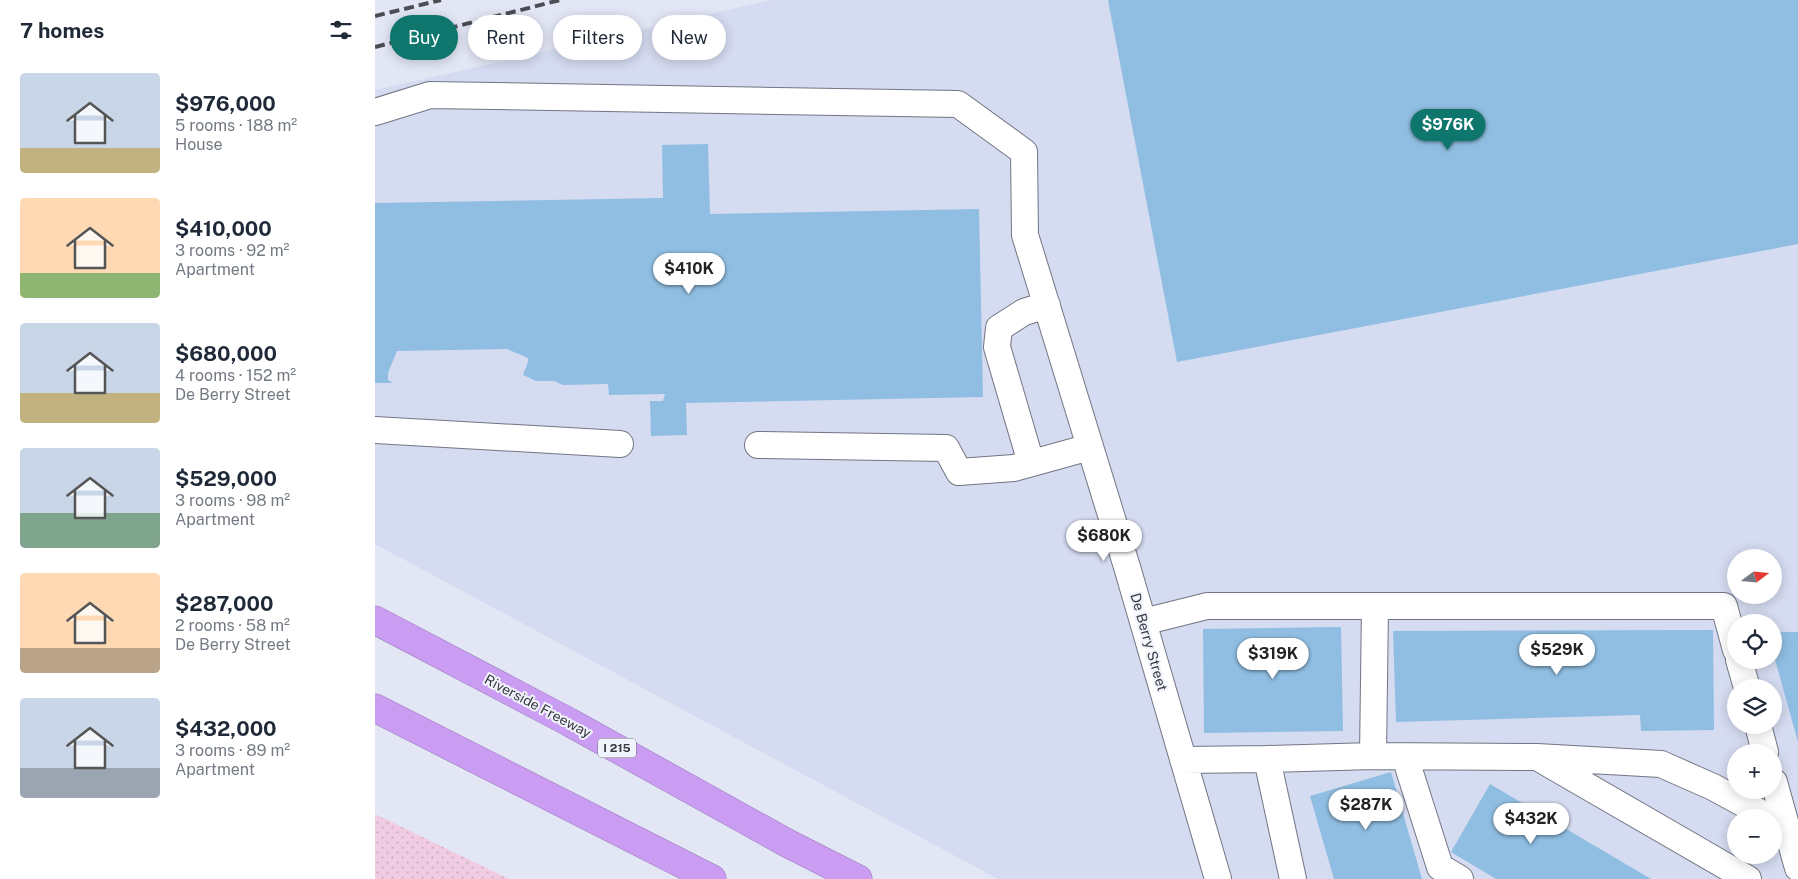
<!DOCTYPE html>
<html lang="en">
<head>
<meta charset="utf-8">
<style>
	:root { --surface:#fff; --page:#f2f2f3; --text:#1f2937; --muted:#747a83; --accent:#0f766e }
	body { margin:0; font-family:"Public Sans",sans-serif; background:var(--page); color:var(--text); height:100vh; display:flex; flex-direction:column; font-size:19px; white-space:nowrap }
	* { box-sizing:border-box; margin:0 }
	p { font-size:16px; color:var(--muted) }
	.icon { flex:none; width:28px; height:28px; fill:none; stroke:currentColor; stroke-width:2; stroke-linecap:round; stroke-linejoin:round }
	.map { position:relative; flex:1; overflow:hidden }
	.panel { display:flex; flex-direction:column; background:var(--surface); width:375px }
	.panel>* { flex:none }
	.guide { position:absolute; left:15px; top:15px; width:475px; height:45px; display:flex; gap:10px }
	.needle { width:32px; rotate:74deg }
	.controls { position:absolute; left:1352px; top:549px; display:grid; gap:10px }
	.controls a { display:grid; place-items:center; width:55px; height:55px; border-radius:50%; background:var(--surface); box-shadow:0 2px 12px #0003; font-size:25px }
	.price { position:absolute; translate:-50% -42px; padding:0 11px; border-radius:18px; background:#fff; color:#222; font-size:16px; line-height:32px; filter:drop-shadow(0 1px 2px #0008) }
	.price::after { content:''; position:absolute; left:50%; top:30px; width:15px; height:11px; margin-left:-8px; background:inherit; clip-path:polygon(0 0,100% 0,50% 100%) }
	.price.on { background:var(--accent); color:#fff }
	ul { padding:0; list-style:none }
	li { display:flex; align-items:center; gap:15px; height:125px; padding:0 20px }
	li span { display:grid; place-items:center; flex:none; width:140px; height:100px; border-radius:5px; color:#555 }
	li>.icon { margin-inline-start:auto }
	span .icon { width:60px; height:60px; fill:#fffc; stroke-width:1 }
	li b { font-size:21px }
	h2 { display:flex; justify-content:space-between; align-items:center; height:60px; padding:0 20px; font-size:21px }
	.pill { padding:0 18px; border-radius:22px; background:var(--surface); box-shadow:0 2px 12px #0003; font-size:18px; line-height:45px }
	.pill.on { background:var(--accent); color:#fff }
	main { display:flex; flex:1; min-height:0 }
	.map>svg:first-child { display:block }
	.built { fill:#d5dbf0; fill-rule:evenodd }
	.grass { fill:url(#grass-dots) }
	.building { fill:#90bee2 }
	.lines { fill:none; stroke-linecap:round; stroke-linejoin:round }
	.minor-casing { stroke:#727583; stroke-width:28 }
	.highway-casing { stroke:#977ab4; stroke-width:29 }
	.minor { stroke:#fff; stroke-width:26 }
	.highway { stroke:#ca9df3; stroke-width:28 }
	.rail { stroke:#4c4d54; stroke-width:4; stroke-dasharray:10 5; stroke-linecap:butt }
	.labels { text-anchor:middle; stroke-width:4; stroke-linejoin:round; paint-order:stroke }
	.shield { fill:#f1f3fd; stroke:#707279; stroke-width:1 }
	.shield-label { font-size:12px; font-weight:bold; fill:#393a40 }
	.street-label { font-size:14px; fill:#393a40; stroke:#f1f3fd }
</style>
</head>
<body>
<main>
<section class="panel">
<h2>7 homes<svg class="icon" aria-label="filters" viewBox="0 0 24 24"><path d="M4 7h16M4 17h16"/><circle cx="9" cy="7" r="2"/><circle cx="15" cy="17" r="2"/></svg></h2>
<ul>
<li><span style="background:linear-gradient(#c9d6e8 75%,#c2b280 0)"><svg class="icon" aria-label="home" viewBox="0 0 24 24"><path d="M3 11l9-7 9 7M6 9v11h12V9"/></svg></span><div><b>$976,000</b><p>5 rooms · 188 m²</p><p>House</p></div></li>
<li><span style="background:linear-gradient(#ffd9b3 75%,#8fb573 0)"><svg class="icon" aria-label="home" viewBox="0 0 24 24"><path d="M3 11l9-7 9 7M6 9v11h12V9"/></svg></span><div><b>$410,000</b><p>3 rooms · 92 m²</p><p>Apartment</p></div></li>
<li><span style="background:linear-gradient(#c9d6e8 70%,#c2b280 0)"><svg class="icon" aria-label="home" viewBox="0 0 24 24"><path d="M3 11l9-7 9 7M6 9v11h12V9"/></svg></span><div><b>$680,000</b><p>4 rooms · 152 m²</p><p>De Berry Street</p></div></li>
<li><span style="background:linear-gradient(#c9d6e8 65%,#7fa58c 0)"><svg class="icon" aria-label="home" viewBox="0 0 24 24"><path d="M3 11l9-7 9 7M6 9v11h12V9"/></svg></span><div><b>$529,000</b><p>3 rooms · 98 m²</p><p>Apartment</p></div></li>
<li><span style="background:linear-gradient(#ffd9b3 75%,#b9a48a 0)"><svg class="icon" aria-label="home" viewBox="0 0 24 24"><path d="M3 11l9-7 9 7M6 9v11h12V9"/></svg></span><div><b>$287,000</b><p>2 rooms · 58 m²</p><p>De Berry Street</p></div></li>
<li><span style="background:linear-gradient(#c9d6e8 70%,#9aa5b1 0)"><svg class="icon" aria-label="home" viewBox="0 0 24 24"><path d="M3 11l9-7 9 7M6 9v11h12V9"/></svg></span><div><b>$432,000</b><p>3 rooms · 89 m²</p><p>Apartment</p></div></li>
</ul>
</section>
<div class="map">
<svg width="1423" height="879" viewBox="0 0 1423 879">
	<defs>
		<pattern id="grass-dots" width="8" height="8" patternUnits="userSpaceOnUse" patternTransform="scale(1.25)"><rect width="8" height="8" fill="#f0cbe2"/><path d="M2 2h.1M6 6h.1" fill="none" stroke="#cfafc3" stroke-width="1.8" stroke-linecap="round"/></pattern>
	</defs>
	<rect width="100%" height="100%" fill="#e2e6f5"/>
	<!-- built -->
	<path class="built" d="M 397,0 L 1423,0 L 1423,879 L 623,879 L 0,544 L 0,90 ZM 1361,558 L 1399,558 L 1399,595 L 1361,595 ZM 1361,622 L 1399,622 L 1399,660 L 1361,660 ZM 1361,688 L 1399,688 L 1399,725 L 1361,725 ZM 1361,752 L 1399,752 L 1399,790 L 1361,790 ZM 1361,818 L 1399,818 L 1399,855 L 1361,855 Z"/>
	<!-- grass -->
	<path class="grass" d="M 0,814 L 134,879 L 0,879 Z"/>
	<!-- building -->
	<path class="building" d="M 733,0 L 1423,0 L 1423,244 L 802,362 Z
		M 333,144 L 335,214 L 604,209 L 608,397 L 311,403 L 312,435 L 276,436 L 275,401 L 288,401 L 290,394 L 234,395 L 233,384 L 188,385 L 179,381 L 161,381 L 148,375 L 153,362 L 153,358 L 132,349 L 22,351 L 13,373 L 13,380 L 18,383 L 0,383 L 0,203 L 288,198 L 287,145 Z
		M 966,627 L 968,731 L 829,733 L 828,629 Z
		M 1338,630 L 1339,730 L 1266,731 L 1265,715 L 1021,722 L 1018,631 Z
		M 1399,632 L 1423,632 L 1423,742 L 1399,656 Z
		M 1016,772 L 1047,879 L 959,879 L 935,796 Z
		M 1115,784 L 1276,879 L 1121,879 L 1076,852 Z"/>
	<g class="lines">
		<!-- minor casing -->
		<g class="minor-casing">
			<path id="minor" d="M 0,112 L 55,95 L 583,104 L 649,152 L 650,235 L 752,567 L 843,879
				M 0,430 L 245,444
				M 383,445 L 571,448 L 584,472 L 639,468 L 715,447
				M 656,463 L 622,347 L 624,328 L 649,312 L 672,305
				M 768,622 L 832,606 L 1349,606 L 1361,650
				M 1364,660 L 1372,688
				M 1383,725 L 1390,752
				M 998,756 L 1000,606
				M 1030,757 L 1065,867 L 1085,879
				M 808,760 L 892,759
				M 1167,760 L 1373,879
				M 1399,782 L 1423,868
				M 918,879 L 892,759 L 998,756 L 1162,757 L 1286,764 L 1338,787 L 1395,818"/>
		</g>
		<!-- highway casing -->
		<g class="highway-casing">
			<path id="highway" d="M 0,620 L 194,722 L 412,843 L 483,879
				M 0,708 L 337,879"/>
		</g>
		<!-- minor -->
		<use href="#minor" class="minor"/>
		<!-- highway -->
		<use href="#highway" class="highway"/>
		<!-- rail -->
		<path class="rail" d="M 0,16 L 66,0
			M 0,47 L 185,0"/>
	</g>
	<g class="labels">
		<!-- shield labels -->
		<rect class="shield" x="223" y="738.5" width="38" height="19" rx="4"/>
		<g class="shield-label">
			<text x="242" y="752">I 215</text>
		</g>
		<!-- street labels -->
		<g class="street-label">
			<text transform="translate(774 642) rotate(74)" y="5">De Berry Street</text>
			<text transform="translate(163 706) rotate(28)" y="5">Riverside Freeway</text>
		</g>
	</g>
</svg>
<div class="controls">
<a><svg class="needle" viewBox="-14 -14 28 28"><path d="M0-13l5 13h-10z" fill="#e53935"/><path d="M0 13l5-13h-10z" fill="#747a83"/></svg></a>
<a><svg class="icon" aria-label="locate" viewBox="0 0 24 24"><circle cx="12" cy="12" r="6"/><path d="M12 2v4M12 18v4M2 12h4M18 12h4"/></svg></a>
<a><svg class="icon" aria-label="layers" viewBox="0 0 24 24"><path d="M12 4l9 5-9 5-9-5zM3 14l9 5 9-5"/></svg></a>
<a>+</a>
<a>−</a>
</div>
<b class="price on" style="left:1073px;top:151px">$976K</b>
<b class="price" style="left:314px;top:295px">$410K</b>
<b class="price" style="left:729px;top:562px">$680K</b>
<b class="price" style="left:1182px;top:676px">$529K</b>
<b class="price" style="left:898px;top:680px">$319K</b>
<b class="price" style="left:991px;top:831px">$287K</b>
<b class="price" style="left:1156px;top:845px">$432K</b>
<div class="guide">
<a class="pill on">Buy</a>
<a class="pill">Rent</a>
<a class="pill">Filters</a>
<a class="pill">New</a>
</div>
</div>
</main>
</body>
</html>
